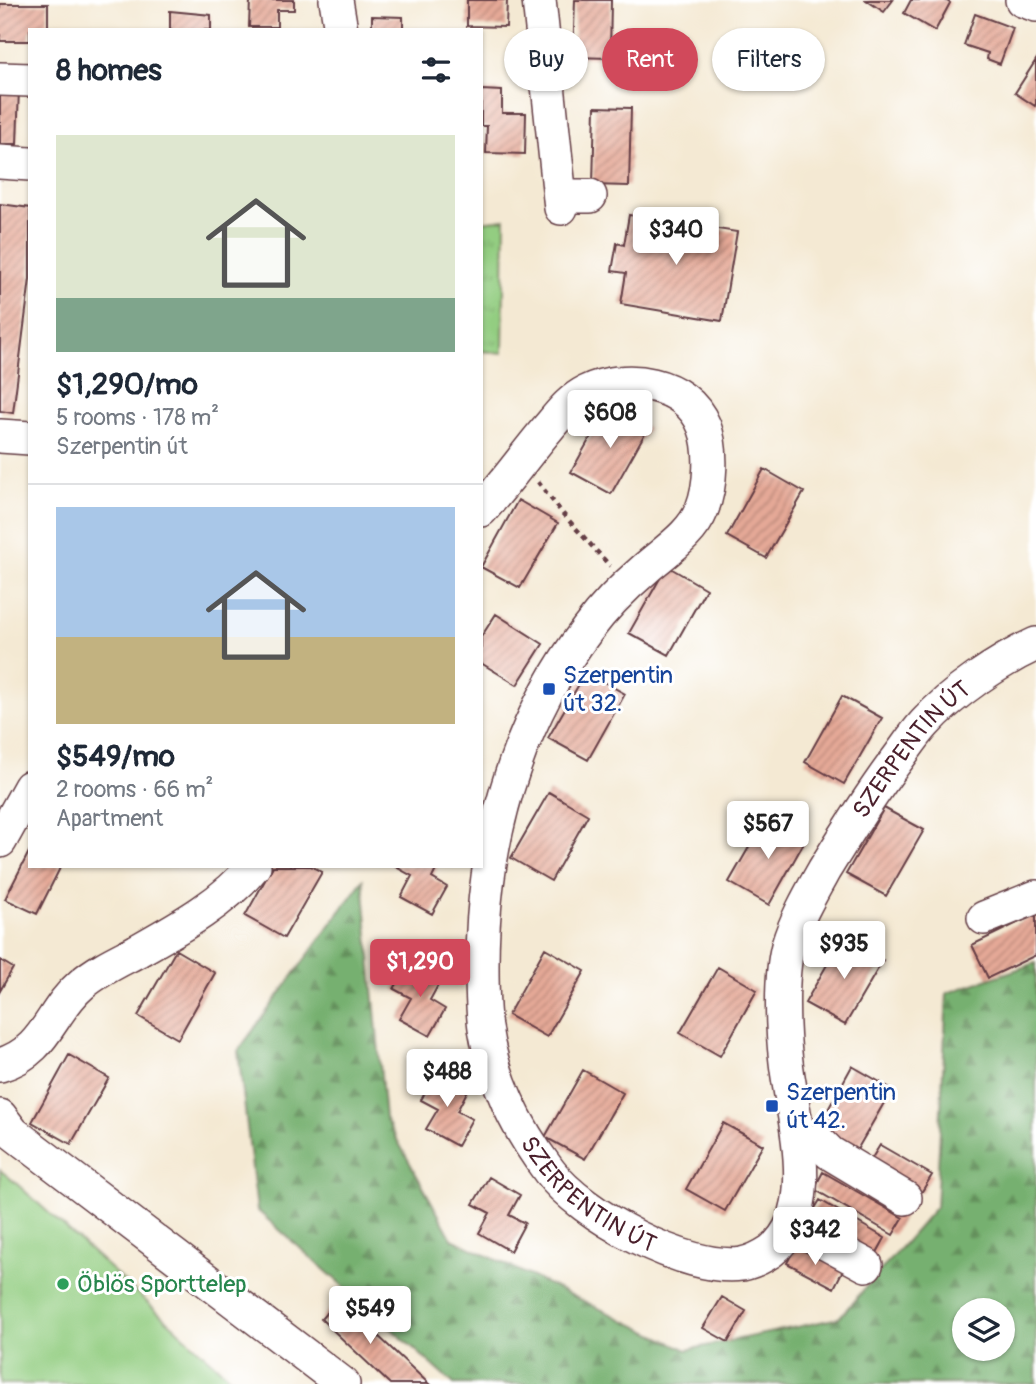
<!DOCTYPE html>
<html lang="en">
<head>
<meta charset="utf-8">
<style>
	:root { --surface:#fff; --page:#f6f6f7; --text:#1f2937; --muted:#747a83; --line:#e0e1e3; --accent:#d1495b }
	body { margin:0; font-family:Pangolin,sans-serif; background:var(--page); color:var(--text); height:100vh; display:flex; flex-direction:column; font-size:26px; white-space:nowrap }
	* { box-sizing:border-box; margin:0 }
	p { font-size:23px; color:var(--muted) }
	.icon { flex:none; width:38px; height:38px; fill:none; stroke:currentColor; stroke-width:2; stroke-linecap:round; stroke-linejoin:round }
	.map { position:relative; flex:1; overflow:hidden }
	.panel { position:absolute; left:28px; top:28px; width:455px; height:840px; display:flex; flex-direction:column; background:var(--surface); border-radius:0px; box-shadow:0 2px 5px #0004 }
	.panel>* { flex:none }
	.top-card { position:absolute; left:504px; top:28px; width:427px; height:63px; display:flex; gap:14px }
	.fabs { position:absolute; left:952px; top:1298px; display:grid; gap:14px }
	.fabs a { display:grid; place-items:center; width:63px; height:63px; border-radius:50%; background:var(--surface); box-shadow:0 2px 5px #0004; font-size:35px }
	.price { position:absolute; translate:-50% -60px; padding:0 16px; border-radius:7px; background:#fff; color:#222; font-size:23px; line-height:46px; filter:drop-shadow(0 2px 4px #0008) }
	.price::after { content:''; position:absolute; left:50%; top:42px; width:21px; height:16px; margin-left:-10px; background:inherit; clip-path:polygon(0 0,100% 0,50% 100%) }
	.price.selected { background:var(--accent); color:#fff }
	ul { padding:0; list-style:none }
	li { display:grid; align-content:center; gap:14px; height:371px; padding:0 28px }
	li+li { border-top:2px solid var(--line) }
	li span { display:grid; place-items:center; height:217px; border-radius:0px; color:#555 }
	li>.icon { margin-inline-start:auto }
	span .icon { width:126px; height:126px; fill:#fffc; stroke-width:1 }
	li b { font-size:30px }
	h2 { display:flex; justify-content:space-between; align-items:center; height:84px; padding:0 28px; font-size:30px }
	.chip { padding:0 24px; border-radius:32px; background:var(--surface); box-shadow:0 2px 5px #0004; font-size:24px; line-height:63px }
	.chip.selected { background:var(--accent); color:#fff }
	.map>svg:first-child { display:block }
	.grass { fill:url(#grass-tufts); stroke:#6e7656; stroke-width:2 }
	.forest { fill:url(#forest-firs); stroke:#60684d; stroke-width:2; fill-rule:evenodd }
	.pitch { fill:#93cd81; stroke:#6e7656; stroke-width:2 }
	.building { fill:url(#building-hatch) }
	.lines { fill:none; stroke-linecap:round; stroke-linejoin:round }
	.minor-casing { stroke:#643d44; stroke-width:36 }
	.path { stroke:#643d44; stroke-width:4.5; stroke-dasharray:5 5; stroke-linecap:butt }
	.minor { stroke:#fff; stroke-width:33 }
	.transit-dot { fill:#1a4fb4; stroke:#fff; stroke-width:2.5 }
	.leisure-dot { fill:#2e9e5b; stroke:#fff; stroke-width:2.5 }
	.labels { text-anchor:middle; stroke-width:6; stroke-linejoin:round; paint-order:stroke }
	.transit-label { font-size:24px; fill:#164399; stroke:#fff; text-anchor:start }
	.street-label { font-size:24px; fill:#4a1f2b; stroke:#fff }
	.leisure-label { font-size:24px; fill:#27864d; stroke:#fff; text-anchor:start }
</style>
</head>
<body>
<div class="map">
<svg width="1036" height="1384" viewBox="0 0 1036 1384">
	<defs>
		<pattern id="grass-tufts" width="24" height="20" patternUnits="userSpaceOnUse" patternTransform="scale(1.75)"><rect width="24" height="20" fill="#93cd81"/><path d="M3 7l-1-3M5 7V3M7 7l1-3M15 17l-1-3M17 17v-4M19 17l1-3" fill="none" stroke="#80b070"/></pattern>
		<pattern id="forest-firs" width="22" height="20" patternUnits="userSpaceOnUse" patternTransform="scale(1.75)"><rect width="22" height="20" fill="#76b06f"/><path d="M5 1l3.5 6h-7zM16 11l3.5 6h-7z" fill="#638f5b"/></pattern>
		<pattern id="building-hatch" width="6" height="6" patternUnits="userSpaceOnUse" patternTransform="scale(1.75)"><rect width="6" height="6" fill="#e5a997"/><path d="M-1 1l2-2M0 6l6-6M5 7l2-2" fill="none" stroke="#bc897b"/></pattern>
	</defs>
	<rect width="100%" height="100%" fill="#fff"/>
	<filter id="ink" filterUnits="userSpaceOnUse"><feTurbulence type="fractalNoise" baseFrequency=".0143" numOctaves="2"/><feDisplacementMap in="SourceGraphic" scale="14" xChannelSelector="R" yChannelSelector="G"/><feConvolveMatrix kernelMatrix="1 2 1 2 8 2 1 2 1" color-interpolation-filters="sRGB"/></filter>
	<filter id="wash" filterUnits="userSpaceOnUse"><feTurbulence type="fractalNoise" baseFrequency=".00686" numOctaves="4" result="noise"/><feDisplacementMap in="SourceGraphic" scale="28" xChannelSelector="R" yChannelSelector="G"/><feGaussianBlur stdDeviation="1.57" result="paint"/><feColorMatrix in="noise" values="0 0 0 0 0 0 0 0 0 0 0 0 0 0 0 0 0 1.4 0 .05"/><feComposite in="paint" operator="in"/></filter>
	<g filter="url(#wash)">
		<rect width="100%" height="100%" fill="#f4e9d3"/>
		<!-- grass -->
		<path class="grass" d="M 505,219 L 503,353 L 481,351 L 481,222 Z"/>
		<!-- forest -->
		<path class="forest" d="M 363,880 L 385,1118 L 452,1239 L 687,1350 L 839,1318 L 936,1207 L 947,993 L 1036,963 L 1036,1384 L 454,1384 L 257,1210 L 238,1051 ZM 964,1311 L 1003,1311 L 1003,1349 L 964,1349 Z"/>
		<!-- pitch -->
		<path class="pitch" d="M 0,1170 L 17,1184 L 237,1384 L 0,1384 Z"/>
		<g id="blocks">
			<!-- building -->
			<path class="building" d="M 250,0 L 294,0 L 294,10 L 277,10 L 277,27 L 249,27 Z
				M 467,0 L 507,0 L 506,27 L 467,26 Z
				M 575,0 L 611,0 L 610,58 L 573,57 Z
				M 866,0 L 893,0 L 884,12 Z
				M 911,0 L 945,0 L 950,3 L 935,31 L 904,13 Z
				M 0,4 L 48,4 L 48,30 L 30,30 L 30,41 L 0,41 Z
				M 170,11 L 211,15 L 211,30 L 170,30 Z
				M 975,14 L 1013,28 L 1000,64 L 987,59 L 988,53 L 964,45 Z
				M 372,16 L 403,17 L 403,30 L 372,30 Z
				M 1036,60 L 1036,104 L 1035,106 L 1015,93 Z
				M 0,87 L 19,88 L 17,144 L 0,144 Z
				M 481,90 L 502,91 L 502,113 L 526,113 L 525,154 L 486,153 L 487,126 L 481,126 Z
				M 595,107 L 631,108 L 629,186 L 593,185 Z
				M 0,204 L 30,208 L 30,279 L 13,413 L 0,411 Z
				M 629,215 L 737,232 L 722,321 L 621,304 L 626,273 L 612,271 L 617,243 L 624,245 Z
				M 608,406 L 648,428 L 611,494 L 571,472 Z
				M 764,469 L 804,492 L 766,558 L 727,536 Z
				M 518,500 L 558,523 L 520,588 L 481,567 Z
				M 667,566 L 706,589 L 669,655 L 629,633 Z
				M 496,614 L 543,644 L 517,685 L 481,663 L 481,637 Z
				M 586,672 L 625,694 L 588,760 L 548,738 Z
				M 842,696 L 882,718 L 844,784 L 805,762 Z
				M 549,792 L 588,815 L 551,881 L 511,858 Z
				M 884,808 L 924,830 L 886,896 L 846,874 Z
				M 767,816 L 806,839 L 769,905 L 729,882 Z
				M 30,850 L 30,866 L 61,866 L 37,914 L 5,899 Z
				M 273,866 L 311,866 L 322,872 L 284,938 L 245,916 Z
				M 394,866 L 438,866 L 432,878 L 447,887 L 432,914 L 401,897 L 412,876 Z
				M 1036,914 L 1036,955 L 988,978 L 972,945 Z
				M 843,937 L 883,960 L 845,1025 L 805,1003 Z
				M 545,948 L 585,971 L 547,1037 L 508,1015 Z
				M 176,950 L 215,973 L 178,1039 L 138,1016 Z
				M 0,960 L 13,968 L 0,991 Z
				M 409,962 L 441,980 L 430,1000 L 445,1009 L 430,1036 L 399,1019 L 411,998 L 394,989 Z
				M 718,967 L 757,990 L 720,1056 L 680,1033 Z
				M 69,1055 L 109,1078 L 71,1144 L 32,1122 Z
				M 852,1066 L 892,1089 L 854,1155 L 815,1133 Z
				M 583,1070 L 623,1093 L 585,1159 L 545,1137 Z
				M 436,1073 L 468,1090 L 457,1111 L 472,1119 L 457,1146 L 426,1129 L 438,1109 L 421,1100 Z
				M 723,1123 L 763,1145 L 725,1211 L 686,1189 Z
				M 880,1145 L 932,1175 L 921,1193 L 869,1163 Z
				M 823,1172 L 903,1218 L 893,1235 L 814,1189 Z
				M 489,1177 L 520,1195 L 509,1215 L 525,1223 L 510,1251 L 479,1233 L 490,1213 L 473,1204 Z
				M 820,1200 L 885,1238 L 874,1258 L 808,1220 Z
				M 796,1246 L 843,1270 L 834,1288 L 787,1263 Z
				M 722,1297 L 746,1311 L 728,1342 L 703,1328 Z
				M 339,1299 L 429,1384 L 390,1384 L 321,1319 Z"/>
		</g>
	</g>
	<g filter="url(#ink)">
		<use href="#blocks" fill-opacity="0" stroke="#643d44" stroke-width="2"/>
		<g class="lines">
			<!-- minor casing -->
			<g class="minor-casing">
				<g id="minor">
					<path d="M 336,0 L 341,30"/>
					<path d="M 539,0 L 561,208"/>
					<path d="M 1022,0 L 1036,5"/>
					<path d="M 0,79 L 30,80"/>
					<path d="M 0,162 L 30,164"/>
					<path d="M 560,196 L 590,196"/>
					<path d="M 0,436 L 30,438"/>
					<path id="s1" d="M 481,510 C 505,484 525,455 548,428 C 559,415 570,400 586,392 C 625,373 686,381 704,426 C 713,449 711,486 702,509 C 692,535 665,551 645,569 C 624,587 604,607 587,630 C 514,725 482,847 482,965 C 482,986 482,1007 485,1028 C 493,1080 518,1130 549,1171 C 581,1215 687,1272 742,1264 C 752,1262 762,1257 771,1251 C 823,1211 792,1117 786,1062 C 782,1030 780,976 788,946 C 796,919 810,895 824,870 C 846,834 868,799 893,765 C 904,751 913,736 925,723 C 952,693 999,661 1036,644"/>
					<path d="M 0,841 L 30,787"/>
					<path d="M 984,918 L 1036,897"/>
					<path d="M 0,1065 C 47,1051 49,1012 82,984 C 98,970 118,961 137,951 C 178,928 224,903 254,866"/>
					<path d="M 0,1116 L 13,1133 L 343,1384"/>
					<path d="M 799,1145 L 818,1141 L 830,1153 L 905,1198"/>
					<path d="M 792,1225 L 866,1265"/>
				</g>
			</g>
			<!-- path -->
			<path class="path" d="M 538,482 L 563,514 L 610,566"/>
			<!-- minor -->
			<use href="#minor" class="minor"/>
		</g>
	</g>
	<!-- markers -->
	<g class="transit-dot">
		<rect x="542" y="682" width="14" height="14" rx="3.5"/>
		<rect x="765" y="1099" width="14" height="14" rx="3.5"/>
	</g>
	<circle class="leisure-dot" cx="63" cy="1284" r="7"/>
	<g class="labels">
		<!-- transit labels -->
		<g class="transit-label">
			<text x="563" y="683">Szerpentin<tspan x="563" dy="28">út 32.</tspan></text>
			<text x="786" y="1100">Szerpentin<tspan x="786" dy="28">út 42.</tspan></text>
		</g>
		<!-- street labels -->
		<g class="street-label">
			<text dy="8" stroke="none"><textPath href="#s1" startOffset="1928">SZERPENTIN ÚT</textPath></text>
			<text dy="8" stroke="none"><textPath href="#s1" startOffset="1172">SZERPENTIN ÚT</textPath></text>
		</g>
		<!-- leisure labels -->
		<g class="leisure-label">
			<text x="77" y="1292">Öblös Sporttelep</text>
		</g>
	</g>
</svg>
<div class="fabs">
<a><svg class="icon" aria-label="layers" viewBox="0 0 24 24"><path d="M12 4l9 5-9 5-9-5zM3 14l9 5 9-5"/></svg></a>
</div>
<b class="price" style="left:676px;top:267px">$340</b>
<b class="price" style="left:610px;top:450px">$608</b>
<b class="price" style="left:768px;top:861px">$567</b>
<b class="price" style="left:844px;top:981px">$935</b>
<b class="price selected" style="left:420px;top:999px">$1,290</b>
<b class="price" style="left:447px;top:1109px">$488</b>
<b class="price" style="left:815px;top:1267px">$342</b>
<b class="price" style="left:370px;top:1346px">$549</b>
<div class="top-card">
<a class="chip">Buy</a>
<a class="chip selected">Rent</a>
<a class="chip">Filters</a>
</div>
<section class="panel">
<h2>8 homes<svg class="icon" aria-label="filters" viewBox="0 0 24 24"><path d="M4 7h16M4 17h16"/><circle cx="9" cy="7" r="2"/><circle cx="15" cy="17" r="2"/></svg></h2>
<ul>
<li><span style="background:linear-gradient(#dfe7d0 75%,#7fa58c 0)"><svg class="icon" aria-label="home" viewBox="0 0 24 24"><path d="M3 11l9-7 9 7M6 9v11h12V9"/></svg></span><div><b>$1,290/mo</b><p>5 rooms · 178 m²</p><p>Szerpentin út</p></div></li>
<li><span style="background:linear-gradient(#a9c7e8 60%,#c2b280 0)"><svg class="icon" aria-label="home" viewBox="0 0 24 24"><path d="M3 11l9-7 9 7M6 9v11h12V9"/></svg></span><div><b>$549/mo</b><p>2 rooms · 66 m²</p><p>Apartment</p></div></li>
</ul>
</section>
</div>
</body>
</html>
